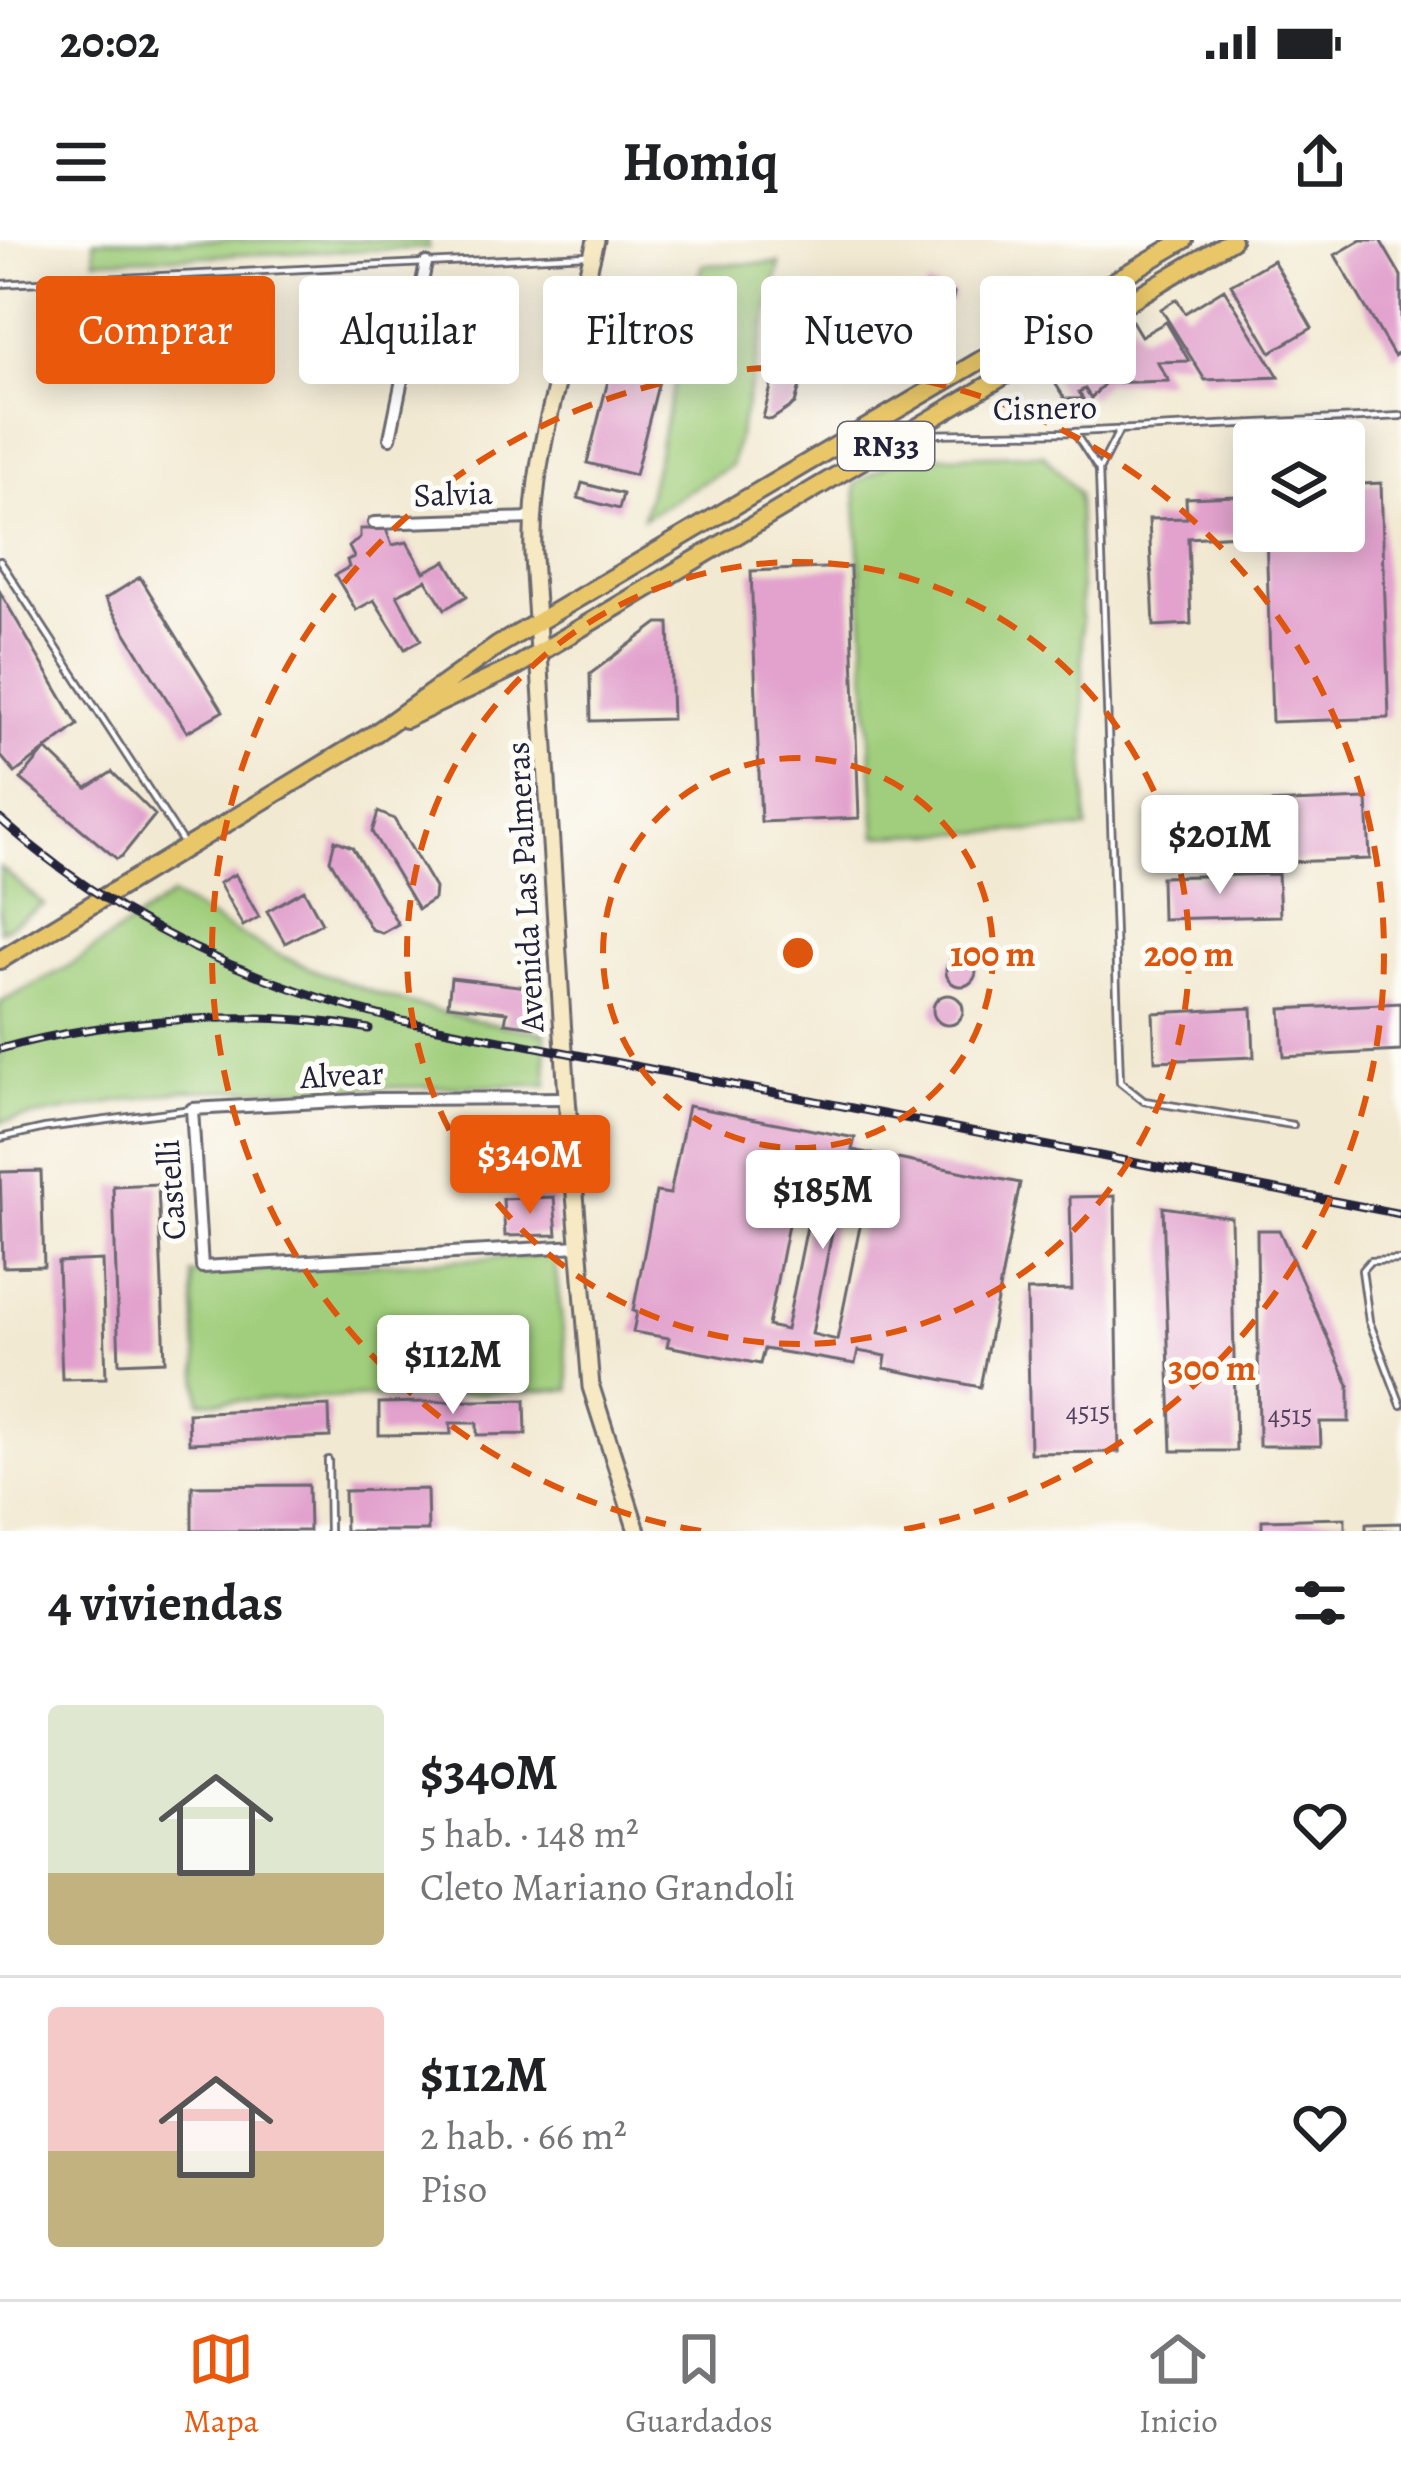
<!DOCTYPE html>
<html lang="es">
<head>
<meta charset="utf-8">
<style>
	:root { --surface:#fff; --page:#f2f2f2; --text:#202124; --muted:#757577; --line:#e0e0e0; --accent:#ea580c }
	body { margin:0; font-family:Alegreya,serif; background:var(--page); color:var(--text); height:100vh; display:flex; flex-direction:column; font-size:45px; white-space:nowrap }
	* { box-sizing:border-box; margin:0 }
	p { font-size:39px; color:var(--muted) }
	.icon { flex:none; width:66px; height:66px; fill:none; stroke:currentColor; stroke-width:2; stroke-linecap:round; stroke-linejoin:round }
	.map { position:relative; height:1291px; overflow:hidden }
	.drawer { display:flex; flex-direction:column; background:var(--surface); flex:1 }
	.drawer>* { flex:none }
	.guide { position:absolute; left:36px; top:36px; width:1329px; height:108px; display:flex; gap:24px }
	.buttons { position:absolute; left:1233px; top:180px; display:grid; gap:24px }
	.buttons a { display:grid; place-items:center; width:132px; height:132px; border-radius:12px; background:var(--surface); box-shadow:0 6px 30px #0003; font-size:60px }
	.price { position:absolute; translate:-50% -102px; padding:0 27px; border-radius:12px; background:#fff; color:#222; font-size:39px; line-height:78px; filter:drop-shadow(0 3px 6px #0008) }
	.price::after { content:''; position:absolute; left:50%; top:72px; width:36px; height:27px; margin-left:-18px; background:inherit; clip-path:polygon(0 0,100% 0,50% 100%) }
	.price.active { background:var(--accent); color:#fff }
	ul { padding:0; list-style:none }
	li { display:flex; align-items:center; gap:36px; height:300px; padding:0 48px }
	li+li { border-top:3px solid var(--line) }
	li span { display:grid; place-items:center; flex:none; width:336px; height:240px; border-radius:12px; color:#555 }
	li>.icon { margin-inline-start:auto }
	span .icon { width:144px; height:144px; fill:#fffc; stroke-width:1 }
	li b { font-size:51px }
	h2 { display:flex; justify-content:space-between; align-items:center; height:144px; padding:0 48px; font-size:51px }
	.tag { padding:0 42px; border-radius:12px; background:var(--surface); box-shadow:0 6px 30px #0003; font-size:42px; line-height:108px }
	.tag.active { background:var(--accent); color:#fff }
	.status { display:flex; justify-content:space-between; align-items:center; height:84px; padding:0 60px; background:var(--surface); direction:ltr }
	.status svg { height:33px; fill:currentColor }
	header { display:flex; justify-content:space-between; align-items:center; height:156px; padding:0 48px; background:var(--surface); font-size:54px; font-weight:700 }
	.tab-bar { display:flex; justify-content:space-around; align-items:center; height:168px; border-top:3px solid var(--line); background:var(--surface); font-size:33px; color:var(--muted) }
	.tab-bar a { display:grid; justify-items:center; gap:6px }
	.tab-bar .active { color:var(--accent) }
	.map>svg:first-child { display:block }
	.green { fill:#a0ce7c; stroke:#61785c; stroke-width:3 }
	.building { fill:#e2a2cd; fill-rule:evenodd }
	.lines { fill:none; stroke-linecap:round; stroke-linejoin:round }
	.lane-casing { stroke:#6b6870; stroke-width:10 }
	.street-casing { stroke:#6b6870; stroke-width:16 }
	.secondary-casing { stroke:#6b6870; stroke-width:21 }
	.primary-casing { stroke:#6b6870; stroke-width:22 }
	.lane { stroke:#fff; stroke-width:4.5 }
	.street { stroke:#fff; stroke-width:10 }
	.secondary { stroke:#f6e9c3; stroke-width:15 }
	.primary { stroke:#e9c769; stroke-width:16 }
	.rail-casing { stroke:#22223b; stroke-width:9 }
	.rail { stroke:#fdfcf7; stroke-width:4.5; stroke-dasharray:14; stroke-linecap:butt }
	.ring { fill:none; stroke:#de560e; stroke-width:6; stroke-dasharray:21 15 }
	.labels { text-anchor:middle; stroke-width:10; stroke-linejoin:round; paint-order:stroke }
	.number-label { font-size:27px; fill:#524260 }
	.shield { fill:#fdfcf7; stroke:#646373; stroke-width:3 }
	.shield-label { font-size:30px; font-weight:bold; fill:#22223b }
	.street-label { font-size:33px; fill:#22223b; stroke:#fdfcf7 }
	.centre { fill:#de560e; stroke:#fdfcf7; stroke-width:6 }
	.ring-label { font-size:36px; text-anchor:middle; font-weight:bold; fill:#de560e; stroke:#fdfcf7; stroke-width:10; stroke-linejoin:round; paint-order:stroke }
</style>
</head>
<body>
<div class="status"><b>20:02</b><svg viewBox="0 0 49 12"><path d="M0 12V9h3v3zM5 12V6h3v6zM10 12V3h3v9zM15 12V0h3v12zM26 1h20v11H26zM47 4h2v5h-2z"/></svg></div>
<header><svg class="icon" aria-label="menu" viewBox="0 0 24 24"><path d="M4 6h16M4 12h16M4 18h16"/></svg>Homiq<svg class="icon" aria-label="share" viewBox="0 0 24 24"><path d="M12 15V3M7 8l5-5 5 5M5 13v7h14v-7"/></svg></header>
<div class="map">
<svg width="1401" height="1291" viewBox="0 0 1401 1291">
	<rect width="100%" height="100%" fill="#fdfcf7"/>
	<filter id="ink" filterUnits="userSpaceOnUse"><feTurbulence type="fractalNoise" baseFrequency=".00833" numOctaves="2"/><feDisplacementMap in="SourceGraphic" scale="24" xChannelSelector="R" yChannelSelector="G"/><feConvolveMatrix kernelMatrix="1 2 1 2 8 2 1 2 1" color-interpolation-filters="sRGB"/></filter>
	<filter id="wash" filterUnits="userSpaceOnUse"><feTurbulence type="fractalNoise" baseFrequency=".004" numOctaves="4" result="noise"/><feDisplacementMap in="SourceGraphic" scale="48" xChannelSelector="R" yChannelSelector="G"/><feGaussianBlur stdDeviation="2.7" result="paint"/><feColorMatrix in="noise" values="0 0 0 0 0 0 0 0 0 0 0 0 0 0 0 0 0 1.4 0 .05"/><feComposite in="paint" operator="in"/></filter>
	<g filter="url(#wash)">
		<rect width="100%" height="100%" fill="#f2e9d2"/>
		<!-- green -->
		<path class="green" d="M 94,0 L 428,0 L 429,8 L 95,20 Z
			M 780,23 L 731,226 L 643,278 L 702,25 Z
			M 1043,214 L 1078,253 L 1087,589 L 876,596 L 855,244 L 901,217 Z
			M 0,627 L 44,665 L 0,691 Z
			M 171,656 C 209,676 247,701 286,718 C 368,755 457,780 545,793 L 547,845 L 181,851 L 0,882 L 0,763 L 69,726 Z
			M 554,1015 L 570,1150 L 200,1162 L 192,1034 Z"/>
		<g id="blocks">
			<!-- building -->
			<path class="building" d="M 1361,0 L 1380,0 L 1401,36 L 1401,112 L 1394,116 L 1335,15 Z
				M 1273,20 L 1312,88 L 1271,112 L 1231,44 Z
				M 927,45 L 954,53 L 952,62 L 944,60 L 940,75 L 925,85 L 917,82 Z
				M 1224,49 L 1279,137 L 1205,140 L 1161,69 L 1177,59 L 1185,73 Z
				M 858,75 L 888,82 L 883,102 L 853,96 Z
				M 1132,81 L 1141,96 L 1166,82 L 1189,121 L 1157,122 L 1169,141 L 1105,143 L 1091,158 L 1085,149 L 1079,152 L 1083,159 L 1065,159 L 1047,130 Z
				M 611,129 L 659,141 L 635,235 L 587,223 Z
				M 774,135 L 801,142 L 795,164 L 771,180 L 763,178 Z
				M 582,243 L 623,254 L 619,269 L 578,258 Z
				M 1381,243 L 1389,478 L 1272,482 L 1266,291 L 1344,291 L 1344,245 Z
				M 1237,256 L 1239,295 L 1188,298 L 1191,384 L 1154,386 L 1149,279 L 1187,278 L 1186,258 Z
				M 360,289 L 386,289 L 392,305 L 407,302 L 424,332 L 446,321 L 467,356 L 445,369 L 426,340 L 397,355 L 421,400 L 405,409 L 374,360 L 356,370 L 335,335 L 349,327 L 347,320 L 354,317 L 349,307 L 360,297 Z
				M 850,327 L 859,578 L 761,582 L 751,331 Z
				M 140,337 L 223,471 L 187,492 L 105,359 Z
				M 0,352 L 78,485 L 15,533 L 0,515 Z
				M 658,383 L 669,383 L 672,479 L 591,481 L 590,434 Z
				M 46,509 L 87,548 L 112,532 L 155,575 L 122,616 L 117,619 L 21,539 Z
				M 1367,559 L 1370,619 L 1166,626 L 1163,567 Z
				M 378,572 L 394,579 L 435,648 L 434,659 L 418,669 L 372,592 Z
				M 335,600 L 352,607 L 398,684 L 382,693 L 371,689 L 330,620 Z
				M 235,634 L 259,677 L 243,686 L 219,643 Z
				M 1278,634 L 1280,676 L 1162,679 L 1161,637 Z
				M 304,650 L 322,683 L 285,703 L 267,671 Z
				M946 731a15 15 0 1 1 30 0a15 15 0 1 1-30 0Z
				M 451,738 L 536,748 L 536,787 L 505,783 L 507,772 L 448,765 Z
				M933 770a15 15 0 1 1 30 0a15 15 0 1 1-30 0Z
				M 1401,763 L 1401,811 L 1284,817 L 1281,769 Z
				M 1252,768 L 1254,817 L 1155,821 L 1153,773 Z
				M 688,866 L 855,898 L 852,910 L 1020,943 L 980,1147 L 884,1128 L 886,1116 L 858,1111 L 855,1124 L 764,1109 L 760,1124 L 667,1106 L 669,1098 L 633,1092 L 637,1072 L 633,1071 L 656,952 L 670,954 ZM 797,939 L 816,942 L 786,1090 L 768,1086 ZM 841,947 L 867,952 L 837,1100 L 812,1094 Z
				M 41,931 L 44,1026 L 3,1027 L 0,932 Z
				M 158,944 L 165,1121 L 119,1123 L 113,946 Z
				M 1115,956 L 1119,1212 L 1030,1213 L 1027,1051 L 1072,1050 L 1070,957 Z
				M 554,957 L 557,995 L 505,996 L 503,959 Z
				M 1163,967 L 1231,977 L 1236,1211 L 1172,1211 Z
				M 1257,990 L 1279,990 L 1349,1145 L 1349,1182 L 1320,1182 L 1321,1206 L 1259,1206 Z
				M 102,1020 L 106,1138 L 62,1139 L 58,1022 Z
				M 525,1160 L 526,1194 L 477,1195 L 477,1183 L 450,1183 L 451,1194 L 379,1195 L 379,1163 Z
				M 329,1166 L 330,1197 L 189,1203 L 188,1173 Z
				M 308,1245 L 309,1291 L 192,1291 L 192,1246 Z
				M 427,1249 L 428,1291 L 345,1291 L 344,1251 Z
				M 1345,1278 L 1345,1291 L 1262,1291 L 1262,1280 Z
				M 1401,1283 L 1401,1291 L 1366,1291 L 1366,1284 Z"/>
		</g>
	</g>
	<g filter="url(#ink)">
		<use href="#blocks" fill-opacity="0" stroke="#6b6870" stroke-width="3"/>
		<g class="lines">
			<!-- lane casing -->
			<g class="lane-casing">
				<path id="lane" d="M 0,44 L 587,15
					M 1074,192 L 1099,230 L 1120,842 L 1144,861 L 1293,885
					M 918,194 L 1074,192 L 1401,176
					M 1099,230 L 1120,189
					M 0,321 L 184,604
					M 0,898 L 45,888 L 192,869
					M 1401,1020 L 1370,1021 L 1362,1030 L 1369,1081 L 1401,1165
					M 328,1220 L 329,1291"/>
			</g>
			<!-- street casing -->
			<g class="street-casing">
				<path id="street" d="M 390,198 L 426,23
					M 374,283 L 533,278
					M 567,858 L 377,859 L 192,869 L 202,1027 L 579,1006"/>
			</g>
			<!-- secondary casing -->
			<g class="secondary-casing">
				<path id="secondary" d="M 596,0 C 571,105 529,208 533,317 L 567,858 L 591,1147 L 637,1291"/>
			</g>
			<!-- primary casing -->
			<g class="primary-casing">
				<path id="primary" d="M 405,479 L 517,426 L 1232,0
					M 0,720 L 377,492 L 497,406 L 1184,0"/>
			</g>
			<!-- lane -->
			<use href="#lane" class="lane"/>
			<!-- street -->
			<use href="#street" class="street"/>
			<!-- secondary -->
			<use href="#secondary" class="secondary"/>
			<!-- primary -->
			<use href="#primary" class="primary"/>
			<!-- rail casing -->
			<g class="rail-casing">
				<path id="rail" d="M 0,579 C 115,682 253,745 402,781 L 1401,974
					M 0,809 C 108,778 258,768 369,789"/>
			</g>
			<!-- rail -->
			<use href="#rail" class="rail"/>
		</g>
	</g>
	<!-- distance rings -->
	<g class="ring">
		<circle cx="798" cy="713" r="195"/>
		<circle cx="798" cy="713" r="391"/>
		<path d="M701 1291A586 586 0 1 1 895 1291"/>
	</g>
	<g class="labels">
		<!-- number labels -->
		<g class="number-label">
			<text x="1088" y="1181">4515</text>
			<text x="1290" y="1184">4515</text>
		</g>
		<!-- shield labels -->
		<rect class="shield" x="838" y="182" width="96" height="48" rx="9"/>
		<g class="shield-label">
			<text x="886" y="216">RN33</text>
		</g>
		<!-- street labels -->
		<g class="street-label">
			<text transform="translate(1045 167) rotate(-1)" y="12">Cisnero</text>
			<text transform="translate(453 253) rotate(-2)" y="12">Salvia</text>
			<text transform="translate(524 647) rotate(-93)" y="12">Avenida Las Palmeras</text>
			<text transform="translate(342 834) rotate(-3)" y="12">Alvear</text>
			<text transform="translate(170 950) rotate(-94)" y="12">Castelli</text>
		</g>
	</g>
	<circle cx="798" cy="713" r="18" class="centre"/>
	<g class="ring-label">
		<text x="993" y="726">100 m</text>
		<text x="1189" y="726">200 m</text>
		<text x="1212" y="1140">300 m</text>
	</g>
</svg>
<div class="buttons">
<a><svg class="icon" aria-label="layers" viewBox="0 0 24 24"><path d="M12 4l9 5-9 5-9-5zM3 14l9 5 9-5"/></svg></a>
</div>
<b class="price" style="left:1220px;top:657px">$201M</b>
<b class="price active" style="left:530px;top:977px">$340M</b>
<b class="price" style="left:823px;top:1012px">$185M</b>
<b class="price" style="left:453px;top:1177px">$112M</b>
<div class="guide">
<a class="tag active">Comprar</a>
<a class="tag">Alquilar</a>
<a class="tag">Filtros</a>
<a class="tag">Nuevo</a>
<a class="tag">Piso</a>
</div>
</div>
<section class="drawer">
<h2>4 viviendas<svg class="icon" aria-label="filters" viewBox="0 0 24 24"><path d="M4 7h16M4 17h16"/><circle cx="9" cy="7" r="2"/><circle cx="15" cy="17" r="2"/></svg></h2>
<ul>
<li><span style="background:linear-gradient(#dfe7d0 70%,#c2b280 0)"><svg class="icon" aria-label="home" viewBox="0 0 24 24"><path d="M3 11l9-7 9 7M6 9v11h12V9"/></svg></span><div><b>$340M</b><p>5 hab. · 148 m²</p><p>Cleto Mariano Grandoli</p></div><svg class="icon" aria-label="heart" viewBox="0 0 24 24"><path d="M12 20l-8-8c-3-5 5-10 8-4 3-6 11-1 8 4z"/></svg></li>
<li><span style="background:linear-gradient(#f6c9c9 60%,#c2b280 0)"><svg class="icon" aria-label="home" viewBox="0 0 24 24"><path d="M3 11l9-7 9 7M6 9v11h12V9"/></svg></span><div><b>$112M</b><p>2 hab. · 66 m²</p><p>Piso</p></div><svg class="icon" aria-label="heart" viewBox="0 0 24 24"><path d="M12 20l-8-8c-3-5 5-10 8-4 3-6 11-1 8 4z"/></svg></li>
</ul>
</section>
<nav class="tab-bar">
<a class="active"><svg class="icon" aria-label="map" viewBox="0 0 24 24"><path d="M3 6l6-2 6 2 6-2v14l-6 2-6-2-6 2zM9 4v14M15 6v14"/></svg>Mapa</a>
<a><svg class="icon" aria-label="saved" viewBox="0 0 24 24"><path d="M7 4h10v16l-5-4-5 4z"/></svg>Guardados</a>
<a><svg class="icon" aria-label="home" viewBox="0 0 24 24"><path d="M3 11l9-7 9 7M6 9v11h12V9"/></svg>Inicio</a>
</nav>
</body>
</html>
